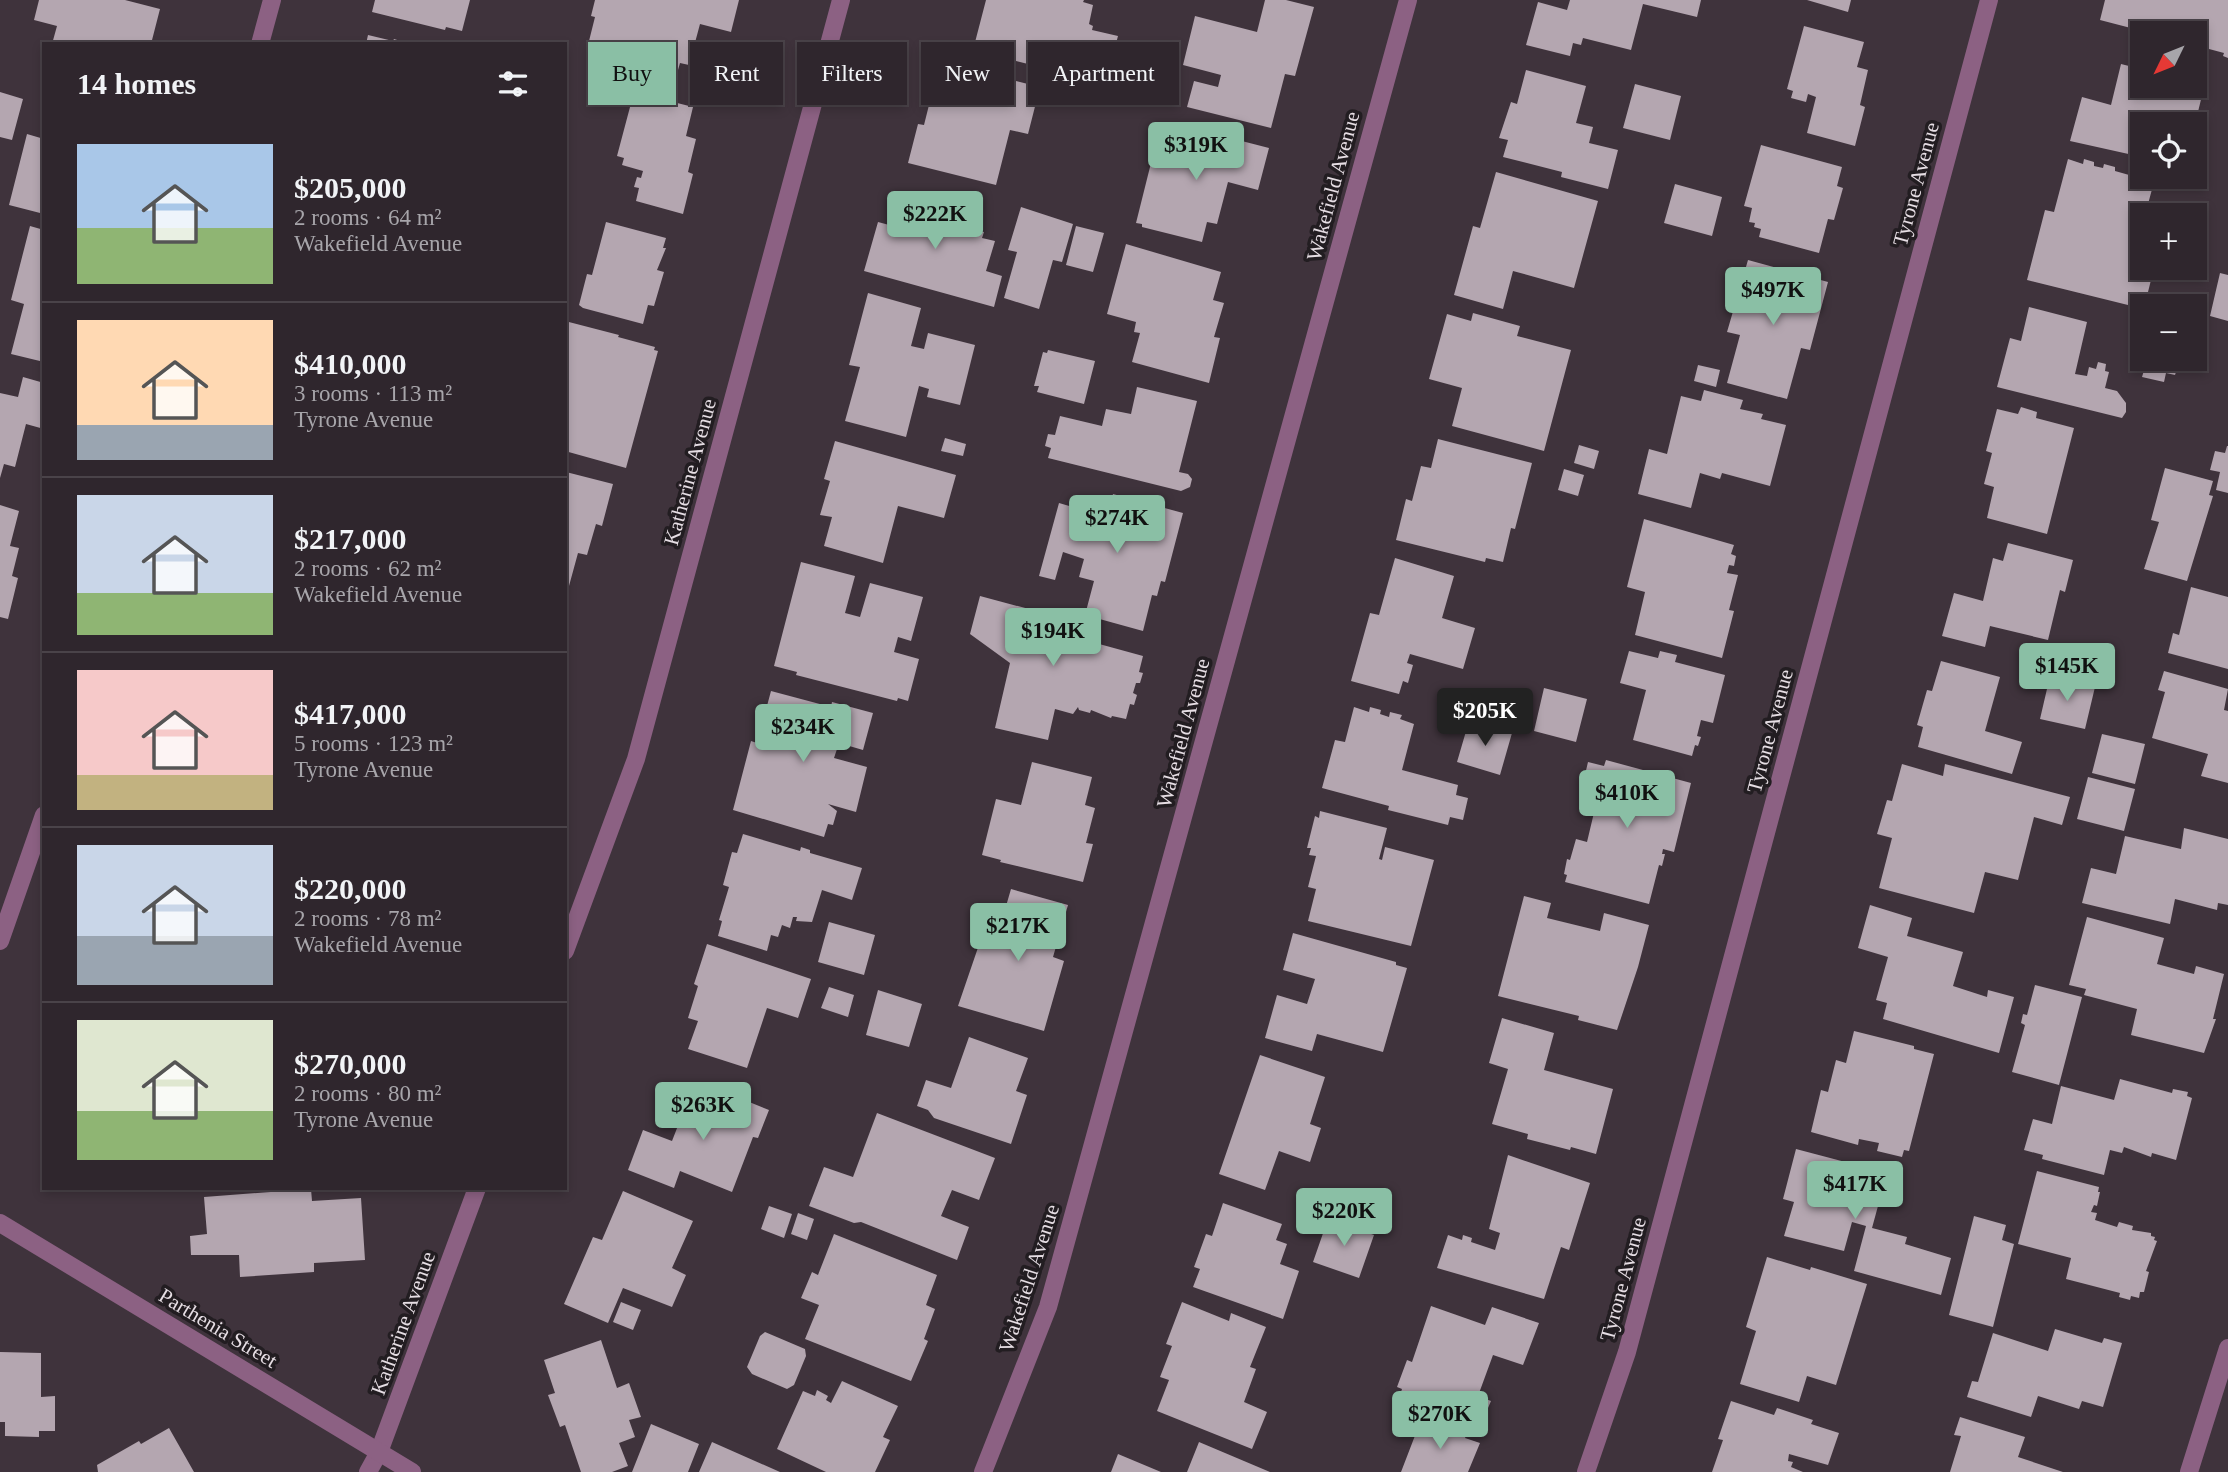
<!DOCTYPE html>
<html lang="en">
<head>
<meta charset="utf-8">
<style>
	:root { --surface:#2f262d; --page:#372e35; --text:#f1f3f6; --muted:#a7a5aa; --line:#4a4349; --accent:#8abfa5 }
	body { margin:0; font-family:Georgia,serif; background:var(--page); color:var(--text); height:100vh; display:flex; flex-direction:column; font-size:26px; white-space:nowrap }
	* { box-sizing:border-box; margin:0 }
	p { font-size:23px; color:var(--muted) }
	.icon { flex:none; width:38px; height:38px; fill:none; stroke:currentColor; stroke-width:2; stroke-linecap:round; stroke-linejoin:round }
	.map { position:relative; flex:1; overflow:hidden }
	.drawer { position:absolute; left:42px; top:42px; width:525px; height:1148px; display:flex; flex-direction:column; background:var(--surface); border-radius:0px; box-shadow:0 4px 10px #0003,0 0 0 2px var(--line) }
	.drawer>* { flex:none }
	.top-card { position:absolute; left:588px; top:42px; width:665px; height:63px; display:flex; gap:14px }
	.needle { width:46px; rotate:227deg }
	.controls { position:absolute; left:2130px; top:21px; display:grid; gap:14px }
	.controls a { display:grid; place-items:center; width:77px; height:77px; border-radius:0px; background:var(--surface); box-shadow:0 4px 10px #0003,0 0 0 2px var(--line); font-size:35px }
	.price { position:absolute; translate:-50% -60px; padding:0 16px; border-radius:7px; background:var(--accent); color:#111; font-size:23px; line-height:46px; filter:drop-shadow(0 2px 4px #0008) }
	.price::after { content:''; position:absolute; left:50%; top:42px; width:21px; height:16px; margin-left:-10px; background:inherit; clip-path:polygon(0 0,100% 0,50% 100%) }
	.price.active { background:#222; color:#fff }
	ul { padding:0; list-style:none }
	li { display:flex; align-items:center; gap:21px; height:175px; padding:0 35px }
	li+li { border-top:2px solid var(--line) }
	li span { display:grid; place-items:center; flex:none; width:196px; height:140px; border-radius:0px; color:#555 }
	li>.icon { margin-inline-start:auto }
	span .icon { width:84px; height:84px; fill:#fffc; stroke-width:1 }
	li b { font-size:30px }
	h2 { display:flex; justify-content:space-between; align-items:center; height:84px; padding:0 35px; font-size:30px }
	.chip { padding:0 24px; border-radius:0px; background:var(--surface); box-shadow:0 4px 10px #0003,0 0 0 2px var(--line); font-size:24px; line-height:63px }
	.chip.active { background:var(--accent); color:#111 }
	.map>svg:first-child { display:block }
	.building { fill:#b4a6b0 }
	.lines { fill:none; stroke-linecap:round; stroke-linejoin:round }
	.minor { stroke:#8c6183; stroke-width:18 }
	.tertiary { stroke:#8c6183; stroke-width:18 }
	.labels { text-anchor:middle; stroke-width:7; stroke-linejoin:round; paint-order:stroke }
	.street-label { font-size:21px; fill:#e6dee4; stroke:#221d21 }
</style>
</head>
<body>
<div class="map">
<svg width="2228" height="1472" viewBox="0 0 2228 1472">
	<rect width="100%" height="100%" fill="#3f333c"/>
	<!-- building -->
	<path class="building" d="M 39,0 L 125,0 L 160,9 L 151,44 L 52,44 L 57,26 L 34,20 Z
		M 375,0 L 470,0 L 462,31 L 446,27 L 445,30 L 372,12 Z
		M 595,0 L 739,0 L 731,32 L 700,24 L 689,65 L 680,63 L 674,84 L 612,68 L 613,65 L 608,64 L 613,47 L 589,41 L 595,17 L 591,16 Z
		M 986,0 L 1084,0 L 1083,2 L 1093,5 L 1089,24 L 1093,26 L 1092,30 L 1118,36 L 1104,88 L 1082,82 L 1086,65 L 1084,63 L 1079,80 L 1039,69 L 1040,67 L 973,50 Z
		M 1265,0 L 1286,0 L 1314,7 L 1295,76 L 1285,74 L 1271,128 L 1187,107 L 1194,81 L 1218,87 L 1221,75 L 1183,65 L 1195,16 L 1257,32 Z
		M 1570,0 L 1701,0 L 1697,17 L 1643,4 L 1631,50 L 1583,38 L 1581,45 L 1573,43 L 1570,56 L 1526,45 L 1538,2 L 1567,10 Z
		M 1807,0 L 1851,0 L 1848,12 Z
		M 2105,0 L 2228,0 L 2228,58 L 2223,56 L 2224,53 L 2194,45 L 2194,33 L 2150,33 L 2100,20 Z
		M 1804,26 L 1864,42 L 1857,67 L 1868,70 L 1860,105 L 1865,107 L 1855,146 L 1807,133 L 1816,97 L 1808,94 L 1806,102 L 1791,98 L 1793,91 L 1787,89 Z
		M 368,35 L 393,41 L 394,39 L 410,44 L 366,44 Z
		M 2138,49 L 2142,50 L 2142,86 L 2194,86 L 2194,64 L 2209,67 L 2195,124 L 2142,124 L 2142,157 L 2070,141 L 2082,97 L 2111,105 L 2121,64 L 2133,67 Z
		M 951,65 L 1040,87 L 1028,134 L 1010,130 L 996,185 L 908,163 L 918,124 L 924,125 L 932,93 L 943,95 Z
		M 1152,68 L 1178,76 L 1170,102 L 1144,95 Z
		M 1526,70 L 1586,86 L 1576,123 L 1593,127 L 1589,143 L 1618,150 L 1608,189 L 1561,177 L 1562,172 L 1503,157 L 1508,140 L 1499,138 L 1511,102 L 1517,104 Z
		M 1635,84 L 1681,96 L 1670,140 L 1623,128 Z
		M 0,92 L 23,99 L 12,140 L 0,137 Z
		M 634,92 L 693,107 L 686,136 L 696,139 L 688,172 L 693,174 L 683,214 L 636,201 L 639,188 L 634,187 L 637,177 L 641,178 L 643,171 L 622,165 L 624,158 L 617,156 Z
		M 1199,130 L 1269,148 L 1258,190 L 1228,182 L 1217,224 L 1207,222 L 1202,242 L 1142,227 L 1142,224 L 1136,223 L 1157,139 L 1194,148 Z
		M 27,134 L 44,139 L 44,214 L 9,205 Z
		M 1761,145 L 1842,167 L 1837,186 L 1843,188 L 1834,220 L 1828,219 L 1819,253 L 1759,237 L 1761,229 L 1754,227 L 1755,223 L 1749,222 L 1752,208 L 1744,206 Z
		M 2068,159 L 2083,164 L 2084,159 L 2094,162 L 2094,166 L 2103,168 L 2104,164 L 2115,167 L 2115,171 L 2154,182 L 2145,215 L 2142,215 L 2142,268 L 2154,268 L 2147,296 L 2135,293 L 2132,306 L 2027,280 L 2045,210 L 2054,212 Z
		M 1496,172 L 1598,201 L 1574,288 L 1513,271 L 1503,309 L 1454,295 L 1473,226 L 1480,228 Z
		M 1675,184 L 1722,197 L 1712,236 L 1664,223 Z
		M 902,192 L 966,210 L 964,217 L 974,220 L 972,229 L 984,232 L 982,238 L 995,241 L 986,271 L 1002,276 L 994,307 L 864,271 L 878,222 L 893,226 Z
		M 1021,207 L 1073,224 L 1062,262 L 1053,260 L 1039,309 L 1004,298 L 1017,252 L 1008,250 Z
		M 606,222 L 666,238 L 663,248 L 666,248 L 657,270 L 664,272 L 654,306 L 648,305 L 643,324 L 583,308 L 579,305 L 587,274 L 592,275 Z
		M 30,226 L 44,230 L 44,362 L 11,354 L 24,304 L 11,300 Z
		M 1076,226 L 1104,233 L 1093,272 L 1066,265 Z
		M 1126,244 L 1221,272 L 1213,300 L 1224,303 L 1214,337 L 1220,338 L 1209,383 L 1132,362 L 1140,333 L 1134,332 L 1136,322 L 1107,314 Z
		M 1748,260 L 1828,282 L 1810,350 L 1801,348 L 1787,399 L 1727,383 L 1740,335 L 1727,332 Z
		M 2220,273 L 2228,275 L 2228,321 L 2210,316 Z
		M 868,293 L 921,308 L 911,346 L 924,349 L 928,333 L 975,345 L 960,405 L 927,397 L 929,389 L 919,386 L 906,437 L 845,421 L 860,367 L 849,365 Z
		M 2029,307 L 2087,322 L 2075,374 L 2087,376 L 2089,367 L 2096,369 L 2098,362 L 2106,364 L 2105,371 L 2109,372 L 2105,388 L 2117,391 L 2126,403 L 2126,412 L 2122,418 L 1997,387 L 2010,338 L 2021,341 Z
		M 1473,313 L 1520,326 L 1517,336 L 1571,350 L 1544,451 L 1452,426 L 1462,388 L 1429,379 L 1447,314 L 1471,321 Z
		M 565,321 L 619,335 L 618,337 L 655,347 L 654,350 L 658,351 L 626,468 L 565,451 Z
		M 2141,323 L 2142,359 L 2186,359 L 2182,373 L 2176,372 L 2175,375 L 2166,373 L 2164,382 L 2142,377 L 2145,367 L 2130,363 Z
		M 1048,350 L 1095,361 L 1084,404 L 1037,392 L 1039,386 L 1034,386 L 1043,352 L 1047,353 Z
		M 1698,365 L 1720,370 L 1716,387 L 1694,381 Z
		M 23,377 L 44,383 L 44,429 L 26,424 L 15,467 L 4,464 L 0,478 L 0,393 L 18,397 Z
		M 1137,387 L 1197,401 L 1179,472 L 1188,474 L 1192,479 L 1190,487 L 1181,491 L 1048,458 L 1051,448 L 1045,446 L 1048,434 L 1055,435 L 1060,416 L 1102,426 L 1106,409 L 1131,414 Z
		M 1704,390 L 1743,400 L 1740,409 L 1763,414 L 1761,419 L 1786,425 L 1770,486 L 1722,473 L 1720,479 L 1700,473 L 1691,508 L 1638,494 L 1649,449 L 1667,454 L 1681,396 L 1701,401 Z
		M 2021,407 L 2037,412 L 2036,418 L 2074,428 L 2047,534 L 1987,518 L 1994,487 L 1984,484 L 1992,453 L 1986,451 L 1997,409 L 2018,414 Z
		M 945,438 L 966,444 L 963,456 L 941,451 Z
		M 1438,439 L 1532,463 L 1515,529 L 1511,528 L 1503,562 L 1486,558 L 1485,562 L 1396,540 L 1406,499 L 1412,501 L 1421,466 L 1431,468 Z
		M 835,441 L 956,475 L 944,518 L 898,506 L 883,563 L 824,546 L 832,517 L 820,515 L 830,481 L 824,479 Z
		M 1579,445 L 1599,451 L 1594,469 L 1574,463 Z
		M 2227,446 L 2228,446 L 2228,493 L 2216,490 L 2220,472 L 2210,470 L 2215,451 L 2225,453 Z
		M 2165,468 L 2213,481 L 2209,495 L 2213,496 L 2187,581 L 2144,569 L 2159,522 L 2151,520 Z
		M 1564,469 L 1584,475 L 1578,496 L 1558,490 Z
		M 566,472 L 613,484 L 602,526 L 596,524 L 587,555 L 578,553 L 569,586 L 565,585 Z
		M 1113,494 L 1183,513 L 1165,582 L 1161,581 L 1157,596 L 1152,595 L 1143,631 L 1085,615 L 1094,581 L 1079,577 L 1084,559 L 1063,552 L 1055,580 L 1039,576 L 1059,503 L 1100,515 L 1101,512 L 1108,514 Z
		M 0,505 L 19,511 L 10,546 L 19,548 L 12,576 L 18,578 L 8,619 L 0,617 Z
		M 1644,519 L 1734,545 L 1731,554 L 1736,556 L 1734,566 L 1729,565 L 1727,573 L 1738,575 L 1729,610 L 1734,611 L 1722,658 L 1635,635 L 1645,592 L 1627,587 Z
		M 2008,543 L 2073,560 L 2065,592 L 2060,590 L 2048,640 L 1990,626 L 1985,647 L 1942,636 L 1954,593 L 1983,601 L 1993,558 L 2003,561 Z
		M 1395,558 L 1454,576 L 1442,618 L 1475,628 L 1463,669 L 1410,654 L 1407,663 L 1413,665 L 1408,683 L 1403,681 L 1399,694 L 1351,681 L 1370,613 L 1379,615 Z
		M 801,562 L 855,576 L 845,613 L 860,617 L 870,583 L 923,597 L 911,641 L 898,637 L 894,652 L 919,659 L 908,701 L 898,698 L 897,701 L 796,675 L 797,672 L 774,666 Z
		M 2191,587 L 2228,597 L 2228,669 L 2168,653 L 2173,633 L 2179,635 Z
		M 980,596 L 1085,624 L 1081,639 L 1143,656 L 1139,672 L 1143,673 L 1140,683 L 1136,683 L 1133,693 L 1137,695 L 1134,705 L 1130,704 L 1126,719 L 1112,716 L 1111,718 L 1091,710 L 1090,713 L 1079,710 L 1078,707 L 1073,714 L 1055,709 L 1048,740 L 995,728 L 1010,663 L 970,634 Z
		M 1629,651 L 1658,658 L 1660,651 L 1677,655 L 1675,662 L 1725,675 L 1713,723 L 1701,720 L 1697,736 L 1701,737 L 1698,746 L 1695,745 L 1692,756 L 1633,740 L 1646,690 L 1620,683 Z
		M 2061,656 L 2093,664 L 2088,680 L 2057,673 Z
		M 1941,661 L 2000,677 L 1985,731 L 2022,742 L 2012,774 L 1918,747 L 1923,727 L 1917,725 L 1927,690 L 1932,691 Z
		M 2164,671 L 2228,689 L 2224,710 L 2228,711 L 2228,783 L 2201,776 L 2208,754 L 2152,738 L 2165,692 L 2158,690 Z
		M 2050,676 L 2095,687 L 2085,729 L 2040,719 Z
		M 1544,688 L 1587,699 L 1576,742 L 1534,731 Z
		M 771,691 L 831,707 L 832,702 L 873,713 L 863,750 L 839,743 L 834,758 L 867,767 L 856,812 L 828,804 L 837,811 L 833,825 L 828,824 L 824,837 L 733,810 L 751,741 L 757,743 Z
		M 1354,707 L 1369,712 L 1370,707 L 1381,710 L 1380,714 L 1389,717 L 1390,712 L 1402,715 L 1400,719 L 1414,724 L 1402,770 L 1458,785 L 1456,795 L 1468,798 L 1463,820 L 1450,817 L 1448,825 L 1388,810 L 1389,806 L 1322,788 L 1335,740 L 1345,742 Z
		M 1469,721 L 1512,733 L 1500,775 L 1457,762 Z
		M 2102,734 L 2145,744 L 2135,784 L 2092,773 Z
		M 1606,760 L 1691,783 L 1674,852 L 1663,849 L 1662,854 L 1665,854 L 1662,866 L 1659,865 L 1649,904 L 1565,882 L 1567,875 L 1564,874 L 1567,859 L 1570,860 L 1576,839 L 1587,842 L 1597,800 L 1580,796 L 1588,762 L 1604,766 Z
		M 1032,762 L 1092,777 L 1085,805 L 1095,808 L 1086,843 L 1093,844 L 1083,882 L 1000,862 L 1001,860 L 982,855 L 996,799 L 1021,805 Z
		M 1902,764 L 1943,776 L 1945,764 L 2070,797 L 2062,825 L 2034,817 L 2018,880 L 1985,872 L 1974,913 L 1879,888 L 1892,838 L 1877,834 L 1887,800 L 1892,801 Z
		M 2088,777 L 2135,789 L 2124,831 L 2077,819 Z
		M 1320,811 L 1387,828 L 1379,859 L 1382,860 L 1385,847 L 1434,860 L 1411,946 L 1308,921 L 1316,889 L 1308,887 L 1316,856 L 1309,855 L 1311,848 L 1307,848 L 1315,816 L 1319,818 Z
		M 2184,828 L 2228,839 L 2228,905 L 2218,903 L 2217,910 L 2175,899 L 2170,924 L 2082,903 L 2091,868 L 2116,874 L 2125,836 L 2181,849 Z
		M 743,834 L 800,851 L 801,847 L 810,850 L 810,853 L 862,868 L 852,900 L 822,890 L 812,922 L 796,921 L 797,917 L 793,917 L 790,928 L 782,925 L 778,937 L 771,935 L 767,951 L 718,936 L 722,921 L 719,920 L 729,887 L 723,885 L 732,852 L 737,853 Z
		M 1011,889 L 1068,905 L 1053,957 L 1064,961 L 1044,1031 L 958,1006 L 983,933 L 997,937 Z
		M 1524,896 L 1551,903 L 1547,918 L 1600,931 L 1604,913 L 1649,925 L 1638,967 L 1617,1030 L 1578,1020 L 1579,1016 L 1498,996 Z
		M 1870,905 L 1912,918 L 1907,936 L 1963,952 L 1953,986 L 1987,997 L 1988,990 L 2014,997 L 1999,1053 L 1883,1019 L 1887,1003 L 1876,1000 L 1888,957 L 1858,948 Z
		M 2087,917 L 2164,938 L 2157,964 L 2194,974 L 2196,966 L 2224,974 L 2213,1019 L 2216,1019 L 2204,1053 L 2131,1035 L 2137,1009 L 2084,995 L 2086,989 L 2069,985 Z
		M 829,922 L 875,935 L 864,975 L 818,962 Z
		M 1293,933 L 1396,962 L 1396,965 L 1407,968 L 1383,1052 L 1317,1034 L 1312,1051 L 1265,1038 L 1277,995 L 1307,1004 L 1315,979 L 1283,970 Z
		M 707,944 L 811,979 L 798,1018 L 767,1008 L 747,1068 L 688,1049 L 698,1021 L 688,1018 L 698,986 L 694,984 Z
		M 2035,985 L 2082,997 L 2059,1085 L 2012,1072 L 2025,1025 L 2021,1023 L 2023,1014 L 2027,1015 Z
		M 829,987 L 854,995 L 848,1017 L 821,1008 Z
		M 878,990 L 922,1004 L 909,1047 L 866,1035 Z
		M 1502,1018 L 1554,1033 L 1544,1070 L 1613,1089 L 1596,1154 L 1571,1147 L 1570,1150 L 1527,1139 L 1528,1134 L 1492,1124 L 1508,1069 L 1489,1063 Z
		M 1854,1031 L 1914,1046 L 1914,1049 L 1934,1054 L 1909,1151 L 1904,1150 L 1902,1157 L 1877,1151 L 1879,1143 L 1859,1139 L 1858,1145 L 1811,1132 L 1821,1090 L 1828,1092 L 1836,1060 L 1846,1063 Z
		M 969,1037 L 1028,1058 L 1016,1091 L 1027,1095 L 1011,1144 L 934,1118 L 928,1110 L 917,1106 L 926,1080 L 951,1088 Z
		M 1260,1055 L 1325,1077 L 1310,1124 L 1321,1128 L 1310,1162 L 1279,1151 L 1265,1190 L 1219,1174 Z
		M 2120,1079 L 2172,1093 L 2173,1089 L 2188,1092 L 2187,1096 L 2192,1098 L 2176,1160 L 2152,1153 L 2151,1157 L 2124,1147 L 2122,1153 L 2110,1150 L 2104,1175 L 2042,1159 L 2043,1155 L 2024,1150 L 2033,1119 L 2052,1124 L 2061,1086 L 2114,1100 Z
		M 705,1084 L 769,1110 L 758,1138 L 753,1137 L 732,1192 L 680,1171 L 674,1188 L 628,1170 L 643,1130 L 672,1141 L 688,1100 L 697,1104 Z
		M 877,1113 L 995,1158 L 979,1200 L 952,1190 L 941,1216 L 969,1227 L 957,1260 L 861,1222 L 854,1223 L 809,1206 L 824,1167 L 853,1177 Z
		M 1796,1149 L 1887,1173 L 1872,1228 L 1907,1237 L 1905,1244 L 1951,1258 L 1941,1295 L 1854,1271 L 1866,1226 L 1852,1222 L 1844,1251 L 1784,1236 L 1794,1202 L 1783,1199 Z
		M 1508,1155 L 1590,1183 L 1569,1250 L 1561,1247 L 1544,1299 L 1437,1268 L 1448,1235 L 1462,1240 L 1463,1235 L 1472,1238 L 1471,1242 L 1495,1250 L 1500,1233 L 1489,1229 Z
		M 2037,1171 L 2099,1187 L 2098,1192 L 2100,1192 L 2097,1206 L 2094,1205 L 2091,1212 L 2097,1213 L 2095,1220 L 2117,1227 L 2119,1222 L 2133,1226 L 2132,1230 L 2151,1233 L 2151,1236 L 2155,1237 L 2154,1240 L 2157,1241 L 2146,1271 L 2149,1272 L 2144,1292 L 2140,1292 L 2139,1298 L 2131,1296 L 2130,1300 L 2119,1297 L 2120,1293 L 2066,1279 L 2071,1258 L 2018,1244 Z
		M 311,1189 L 312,1201 L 361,1198 L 365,1260 L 314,1263 L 314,1272 L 240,1277 L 239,1255 L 191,1255 L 190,1236 L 207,1234 L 204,1197 Z
		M 623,1191 L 693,1221 L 672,1268 L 686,1275 L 672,1307 L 623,1288 L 608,1323 L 564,1304 L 593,1237 L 602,1240 Z
		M 1223,1203 L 1282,1224 L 1276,1240 L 1287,1244 L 1280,1264 L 1299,1271 L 1283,1319 L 1193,1287 L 1200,1269 L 1194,1267 L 1206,1234 L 1212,1236 Z
		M 769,1206 L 792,1214 L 784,1238 L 761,1229 Z
		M 798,1213 L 814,1219 L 807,1240 L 791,1234 Z
		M 1974,1216 L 2006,1225 L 2002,1240 L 2014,1244 L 1993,1327 L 1949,1315 Z
		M 1328,1219 L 1374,1235 L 1359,1278 L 1313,1262 Z
		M 834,1234 L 937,1275 L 926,1305 L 935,1309 L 924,1339 L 928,1341 L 911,1381 L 805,1339 L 819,1305 L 801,1298 L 812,1272 L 818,1275 Z
		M 1767,1257 L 1810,1270 L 1811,1267 L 1867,1284 L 1836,1385 L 1807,1376 L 1799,1402 L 1740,1384 L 1756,1331 L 1746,1327 Z
		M 621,1302 L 641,1310 L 633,1330 L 613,1322 Z
		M 1182,1302 L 1229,1321 L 1231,1313 L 1266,1327 L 1250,1367 L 1256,1369 L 1244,1402 L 1267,1412 L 1252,1449 L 1157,1411 L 1169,1380 L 1160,1377 L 1172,1346 L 1166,1344 Z
		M 1431,1306 L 1485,1325 L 1492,1307 L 1539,1323 L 1523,1365 L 1493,1355 L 1478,1396 L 1491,1401 L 1485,1415 L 1463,1407 L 1461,1414 L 1401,1392 L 1402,1389 L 1397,1387 L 1407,1360 L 1412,1362 Z
		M 2055,1329 L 2102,1343 L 2104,1338 L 2122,1343 L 2103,1407 L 2082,1401 L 2079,1409 L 2038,1396 L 2031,1417 L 1967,1397 L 1972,1381 L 1978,1382 L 1993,1333 L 2048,1351 Z
		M 765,1332 L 805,1349 L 806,1356 L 794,1385 L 787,1389 L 752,1374 L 747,1367 L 760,1336 Z
		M 601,1340 L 617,1388 L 629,1383 L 641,1417 L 629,1420 L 635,1437 L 619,1443 L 628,1466 L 612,1472 L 581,1472 L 565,1425 L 560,1427 L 548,1395 L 555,1393 L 544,1360 Z
		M 0,1352 L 41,1353 L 41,1397 L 55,1396 L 55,1431 L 39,1431 L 39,1437 L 5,1436 L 5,1422 L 0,1422 Z
		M 842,1381 L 898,1406 L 883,1437 L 890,1440 L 875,1472 L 826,1472 L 777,1449 L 803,1391 L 815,1396 L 817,1390 L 828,1396 L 826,1400 L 831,1403 Z
		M 1731,1401 L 1774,1415 L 1777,1408 L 1813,1420 L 1811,1424 L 1839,1433 L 1828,1465 L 1789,1454 L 1788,1461 L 1793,1462 L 1791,1467 L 1803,1472 L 1712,1472 L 1723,1440 L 1718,1439 Z
		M 1960,1417 L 2025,1437 L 2018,1457 L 2063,1472 L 1950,1472 L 1961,1436 L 1954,1435 Z
		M 1421,1420 L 1437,1426 L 1438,1423 L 1447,1426 L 1446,1430 L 1456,1434 L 1458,1430 L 1467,1433 L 1465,1438 L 1480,1443 L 1468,1472 L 1401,1472 Z
		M 651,1424 L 699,1444 L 688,1472 L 632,1472 Z
		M 169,1428 L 194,1472 L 98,1472 L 97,1465 L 139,1441 L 141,1444 Z
		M 712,1442 L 780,1472 L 699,1472 Z
		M 1199,1442 L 1270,1472 L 1187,1472 Z
		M 1118,1454 L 1161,1472 L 1111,1472 Z"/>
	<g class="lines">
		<!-- minor -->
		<path class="minor" d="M 260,44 L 272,0
			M 0,941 L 44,815
			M 565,951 L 636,759 L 841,0
			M 368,1472 L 379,1452 L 477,1188
			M 983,1472 L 1048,1307 L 1408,0
			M 1586,1472 L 1627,1352 L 1989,0
			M 2189,1472 L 2228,1348"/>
		<!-- tertiary -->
		<path class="tertiary" d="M 0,1223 L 412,1472"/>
	</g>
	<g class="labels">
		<!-- street labels -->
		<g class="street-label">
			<text transform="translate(1916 184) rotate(-75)" y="7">Tyrone Avenue</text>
			<text transform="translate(1333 186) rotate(-75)" y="7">Wakefield Avenue</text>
			<text transform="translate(690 472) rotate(-75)" y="7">Katherine Avenue</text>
			<text transform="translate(1770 731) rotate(-75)" y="7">Tyrone Avenue</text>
			<text transform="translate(1183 733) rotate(-75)" y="7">Wakefield Avenue</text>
			<text transform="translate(1029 1278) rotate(-72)" y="7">Wakefield Avenue</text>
			<text transform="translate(1623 1279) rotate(-75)" y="7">Tyrone Avenue</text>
			<text transform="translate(403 1323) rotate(-70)" y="7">Katherine Avenue</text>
			<text transform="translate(218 1328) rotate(31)" y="7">Parthenia Street</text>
		</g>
	</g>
</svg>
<div class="controls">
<a><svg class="needle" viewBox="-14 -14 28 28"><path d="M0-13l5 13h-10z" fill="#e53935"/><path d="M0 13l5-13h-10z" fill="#a7a5aa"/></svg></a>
<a><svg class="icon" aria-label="locate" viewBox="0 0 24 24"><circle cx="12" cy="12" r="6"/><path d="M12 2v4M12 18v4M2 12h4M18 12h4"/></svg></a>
<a>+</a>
<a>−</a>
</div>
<b class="price" style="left:1196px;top:182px">$319K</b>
<b class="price" style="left:935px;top:251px">$222K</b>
<b class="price" style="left:1773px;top:327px">$497K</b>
<b class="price" style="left:1117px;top:555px">$274K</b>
<b class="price" style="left:1053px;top:668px">$194K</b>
<b class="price" style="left:2067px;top:703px">$145K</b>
<b class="price active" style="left:1485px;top:748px">$205K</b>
<b class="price" style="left:803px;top:764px">$234K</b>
<b class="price" style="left:1627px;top:830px">$410K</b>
<b class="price" style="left:1018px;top:963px">$217K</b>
<b class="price" style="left:703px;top:1142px">$263K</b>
<b class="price" style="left:1855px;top:1221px">$417K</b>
<b class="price" style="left:1344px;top:1248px">$220K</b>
<b class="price" style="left:1440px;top:1451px">$270K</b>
<div class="top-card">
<a class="chip active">Buy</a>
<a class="chip">Rent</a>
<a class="chip">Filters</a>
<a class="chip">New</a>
<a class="chip">Apartment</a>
</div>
<section class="drawer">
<h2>14 homes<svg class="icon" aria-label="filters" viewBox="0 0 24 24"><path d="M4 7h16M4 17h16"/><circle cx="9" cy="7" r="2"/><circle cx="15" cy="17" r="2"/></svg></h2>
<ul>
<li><span style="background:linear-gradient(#a9c7e8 60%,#8fb573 0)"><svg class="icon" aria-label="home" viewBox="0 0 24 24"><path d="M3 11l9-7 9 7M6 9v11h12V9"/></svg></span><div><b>$205,000</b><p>2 rooms · 64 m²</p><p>Wakefield Avenue</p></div></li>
<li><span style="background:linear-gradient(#ffd9b3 75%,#9aa5b1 0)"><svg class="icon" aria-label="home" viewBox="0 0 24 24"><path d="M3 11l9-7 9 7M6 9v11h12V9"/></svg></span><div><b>$410,000</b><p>3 rooms · 113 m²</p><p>Tyrone Avenue</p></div></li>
<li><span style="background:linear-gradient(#c9d6e8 70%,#8fb573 0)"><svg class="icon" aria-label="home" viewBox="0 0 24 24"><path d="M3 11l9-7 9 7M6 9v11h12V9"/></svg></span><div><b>$217,000</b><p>2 rooms · 62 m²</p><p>Wakefield Avenue</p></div></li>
<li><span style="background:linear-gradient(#f6c9c9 75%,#c2b280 0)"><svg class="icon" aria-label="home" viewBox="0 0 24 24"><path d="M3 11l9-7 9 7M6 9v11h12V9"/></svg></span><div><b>$417,000</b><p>5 rooms · 123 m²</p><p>Tyrone Avenue</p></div></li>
<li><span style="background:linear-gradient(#c9d6e8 65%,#9aa5b1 0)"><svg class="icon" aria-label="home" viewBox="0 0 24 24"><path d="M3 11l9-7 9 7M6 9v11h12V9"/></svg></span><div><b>$220,000</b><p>2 rooms · 78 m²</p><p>Wakefield Avenue</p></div></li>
<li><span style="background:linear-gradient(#dfe7d0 65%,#8fb573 0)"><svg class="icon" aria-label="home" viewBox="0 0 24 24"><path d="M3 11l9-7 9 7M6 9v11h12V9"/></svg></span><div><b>$270,000</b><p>2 rooms · 80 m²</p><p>Tyrone Avenue</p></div></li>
</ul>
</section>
</div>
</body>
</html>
